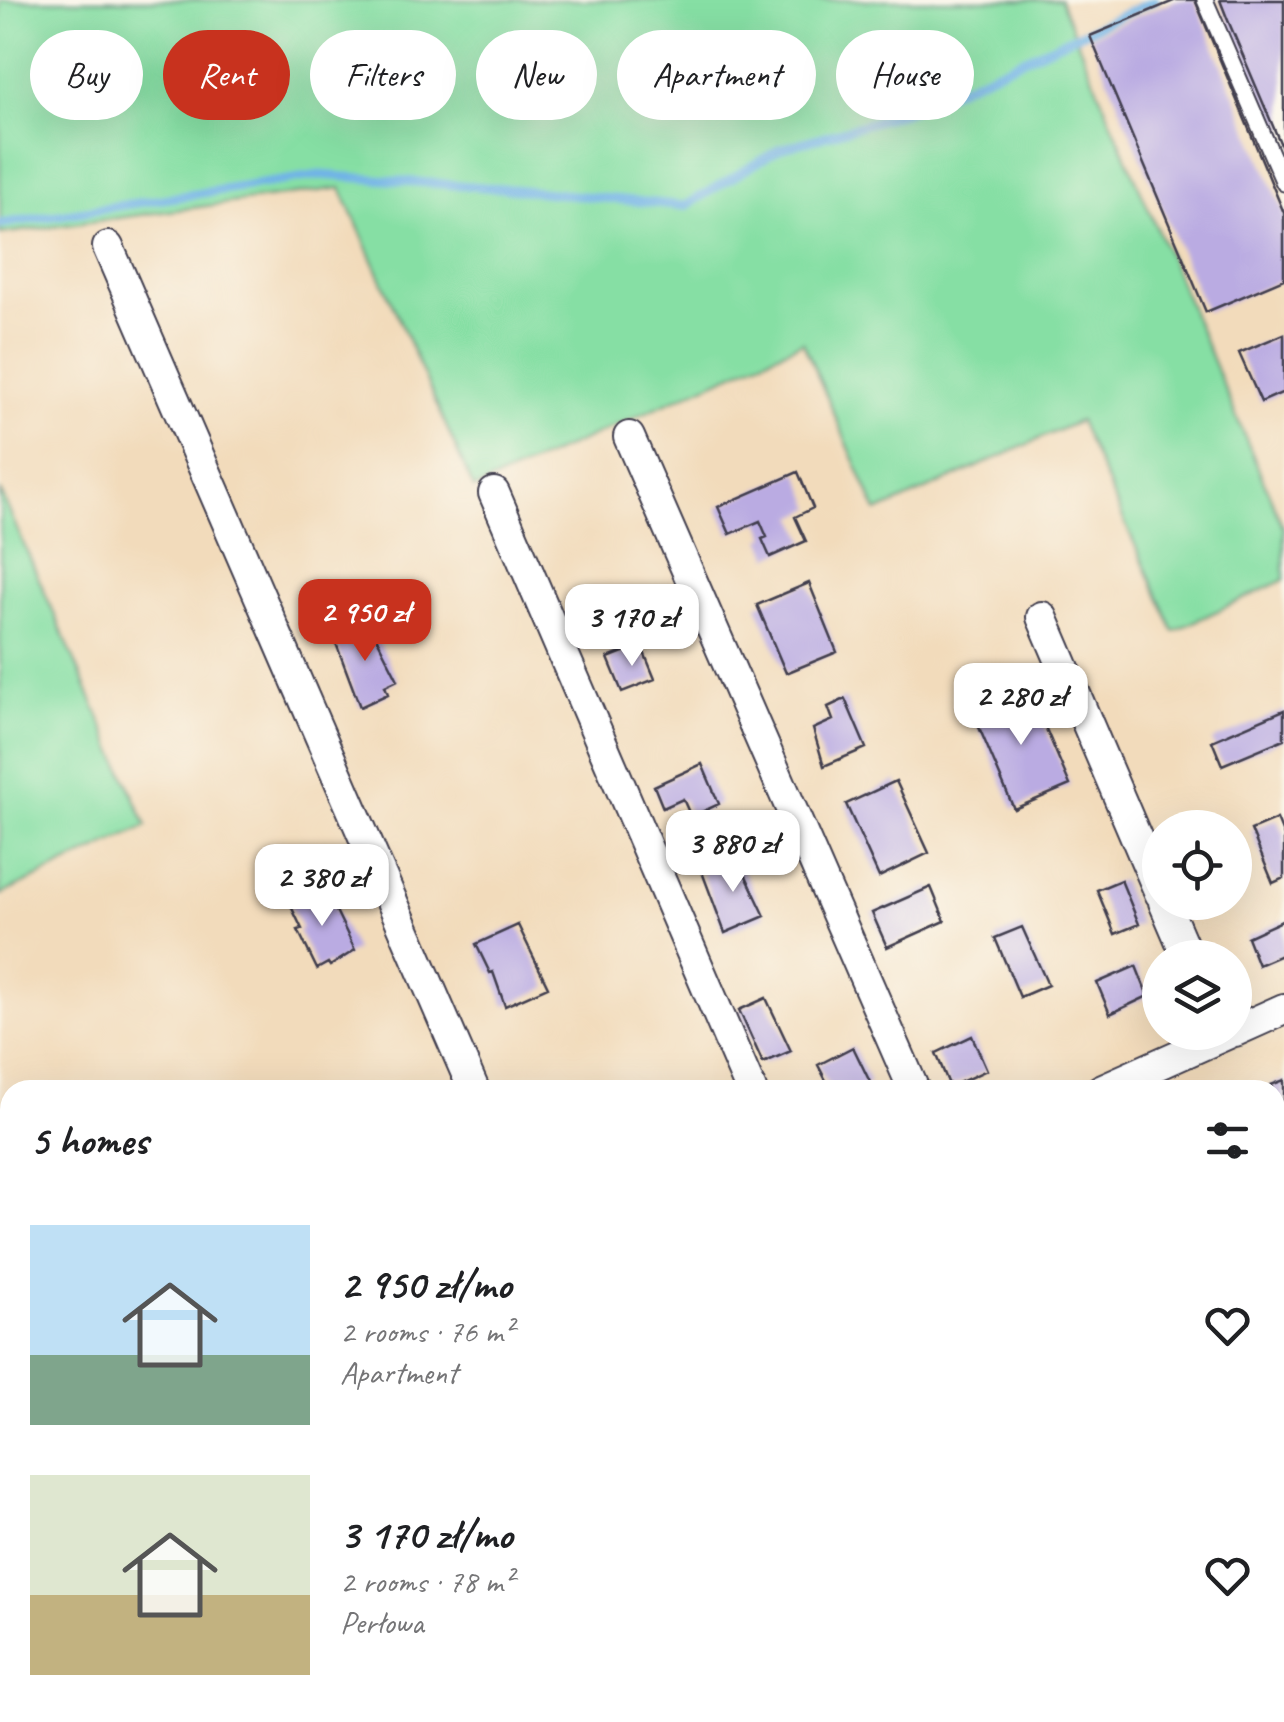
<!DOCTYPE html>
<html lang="en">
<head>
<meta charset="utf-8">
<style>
	:root { --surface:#fff; --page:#f2f2f2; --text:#202124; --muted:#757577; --accent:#c8321e }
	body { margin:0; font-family:Caveat,sans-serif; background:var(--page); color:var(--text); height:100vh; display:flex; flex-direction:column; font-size:38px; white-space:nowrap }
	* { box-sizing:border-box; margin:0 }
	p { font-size:32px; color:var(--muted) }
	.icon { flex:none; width:55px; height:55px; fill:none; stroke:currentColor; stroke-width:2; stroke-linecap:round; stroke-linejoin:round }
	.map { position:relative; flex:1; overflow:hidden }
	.side { position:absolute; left:0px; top:1080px; width:1285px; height:642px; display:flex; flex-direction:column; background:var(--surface); border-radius:30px 30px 0 0; box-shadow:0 10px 40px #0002 }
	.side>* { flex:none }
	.hud { position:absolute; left:30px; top:30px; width:1225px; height:90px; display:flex; gap:20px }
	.controls { position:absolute; left:1142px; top:810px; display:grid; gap:20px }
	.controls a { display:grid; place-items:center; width:110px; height:110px; border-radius:50%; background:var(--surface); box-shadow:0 10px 40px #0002; font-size:50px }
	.price { position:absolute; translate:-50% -85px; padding:0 22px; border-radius:20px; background:#fff; color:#222; font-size:32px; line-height:65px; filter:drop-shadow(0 2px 5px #0008) }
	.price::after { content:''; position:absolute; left:50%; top:60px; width:30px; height:22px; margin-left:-15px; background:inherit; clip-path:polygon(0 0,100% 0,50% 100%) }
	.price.active { background:var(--accent); color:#fff }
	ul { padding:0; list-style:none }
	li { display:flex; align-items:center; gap:30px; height:250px; padding:0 30px }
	li span { display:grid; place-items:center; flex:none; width:280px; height:200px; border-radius:0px; color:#555 }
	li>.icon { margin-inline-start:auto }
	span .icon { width:120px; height:120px; fill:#fffc; stroke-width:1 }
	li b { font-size:42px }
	h2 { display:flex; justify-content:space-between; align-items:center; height:120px; padding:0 30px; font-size:42px }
	.tag { padding:0 35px; border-radius:45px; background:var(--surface); box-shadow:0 10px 40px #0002; font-size:35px; line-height:90px }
	.tag.active { background:var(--accent); color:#fff }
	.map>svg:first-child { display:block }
	.green { fill:#86dfa4; stroke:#548070; stroke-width:2.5 }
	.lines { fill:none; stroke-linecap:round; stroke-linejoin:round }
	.stream { stroke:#71b4e6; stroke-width:9 }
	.building { fill:#baabe2 }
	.lane-casing { stroke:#413e4e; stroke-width:19 }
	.street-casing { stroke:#413e4e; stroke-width:34 }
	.lane { stroke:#fff; stroke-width:15 }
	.street { stroke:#fff; stroke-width:30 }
</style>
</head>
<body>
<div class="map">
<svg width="1284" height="1722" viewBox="0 0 1284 1722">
	<rect width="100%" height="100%" fill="#fbf7ec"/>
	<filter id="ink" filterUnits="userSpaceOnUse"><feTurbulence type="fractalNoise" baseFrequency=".01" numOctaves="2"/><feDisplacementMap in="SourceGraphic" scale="20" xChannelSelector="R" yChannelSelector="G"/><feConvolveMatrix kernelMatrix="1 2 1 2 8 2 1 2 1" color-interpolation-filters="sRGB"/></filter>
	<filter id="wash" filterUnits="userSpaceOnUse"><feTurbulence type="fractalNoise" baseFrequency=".0048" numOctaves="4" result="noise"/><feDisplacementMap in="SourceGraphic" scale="40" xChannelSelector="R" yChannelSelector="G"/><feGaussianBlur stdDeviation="2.25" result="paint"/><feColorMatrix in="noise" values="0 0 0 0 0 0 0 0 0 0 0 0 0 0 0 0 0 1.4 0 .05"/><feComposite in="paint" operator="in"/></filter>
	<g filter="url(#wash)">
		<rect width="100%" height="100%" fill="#f2dbbb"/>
		<!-- green -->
		<path class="green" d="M 0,0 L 1060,0 L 1284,529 L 1284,580 L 1174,631 L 1079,421 L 877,512 L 803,342 L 474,489 L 341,188 L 0,234 Z
			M 0,490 L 147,826 L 0,895 Z
			M 0,1287 L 10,1312 L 10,1552 L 0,1556 Z
			M 10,1614 L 10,1712 L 177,1713 L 181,1722 L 0,1722 L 0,1619 Z
			M 602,1712 L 992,1712 L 995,1722 L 578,1722 Z"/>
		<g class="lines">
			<!-- stream -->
			<path class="stream" d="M 0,224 L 320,175 L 511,189 L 685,206 L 780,149 L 903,113 L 1155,0"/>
		</g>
		<g id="blocks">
			<!-- building -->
			<path class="building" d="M 1176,0 L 1195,0 L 1284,213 L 1284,279 L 1206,312 L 1090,36 Z
				M 1220,0 L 1284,0 L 1284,152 L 1227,18 Z
				M 1284,334 L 1284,392 L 1261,402 L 1239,353 Z
				M 798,472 L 813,508 L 795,517 L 806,541 L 770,557 L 762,539 L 767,537 L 760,521 L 730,534 L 718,507 Z
				M 809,583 L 837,652 L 786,673 L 757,605 Z
				M 369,623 L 398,680 L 385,686 L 388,694 L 360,707 L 334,638 Z
				M 641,645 L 655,679 L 622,692 L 608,658 Z
				M 1028,687 L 1070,785 L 1014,809 L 972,711 Z
				M 845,699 L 866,748 L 824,766 L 813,729 L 833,720 L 828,707 Z
				M 1284,710 L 1284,739 L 1222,765 L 1212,741 Z
				M 702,764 L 719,804 L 691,817 L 683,799 L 663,808 L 654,786 Z
				M 896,781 L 929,853 L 879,877 L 846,804 Z
				M 1277,819 L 1284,836 L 1284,878 L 1273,883 L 1251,830 Z
				M 737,857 L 765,916 L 725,933 L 702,872 Z
				M 1121,880 L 1139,924 L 1115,934 L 1097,890 Z
				M 931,887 L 945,921 L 887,947 L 872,913 Z
				M 325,888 L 355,950 L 330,966 L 328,963 L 317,969 L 298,930 L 302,929 L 290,904 Z
				M 1284,920 L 1284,954 L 1258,965 L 1247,937 Z
				M 518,925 L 548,987 L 505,1006 L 493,972 L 490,973 L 476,944 Z
				M 1022,927 L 1048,985 L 1020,997 L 995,938 Z
				M 1136,966 L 1148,996 L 1110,1014 L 1097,983 Z
				M 766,998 L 791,1051 L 763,1063 L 739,1010 Z
				M 972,1036 L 987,1070 L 950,1087 L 936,1053 Z
				M 853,1047 L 870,1082 L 855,1090 L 831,1090 L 818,1065 Z
				M 1284,1080 L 1284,1116 L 1271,1085 Z
				M 1284,1377 L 1284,1437 L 1275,1416 L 1275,1381 Z
				M 255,1712 L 286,1712 L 286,1713 L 259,1722 Z
				M 1049,1712 L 1076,1712 L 1054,1722 Z"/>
		</g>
	</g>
	<g filter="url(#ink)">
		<use href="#blocks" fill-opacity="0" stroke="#413e4e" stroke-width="2.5"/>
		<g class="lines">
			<!-- lane casing -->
			<g class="lane-casing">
				<path id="lane" d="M 1205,0 L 1284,183"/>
			</g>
			<!-- street casing -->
			<g class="street-casing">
				<path id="street" d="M 108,247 L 474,1090
					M 629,437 L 914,1090
					M 494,493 L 751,1090
					M 1042,617 L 1160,893
					M 1164,902 L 1188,958
					M 1235,1031 L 1284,1009
					M 1101,1090 L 1231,1032
					M 1275,1538 L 1284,1558
					M 0,1584 L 10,1580
					M 375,1712 L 379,1722"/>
			</g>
			<!-- lane -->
			<use href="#lane" class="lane"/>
			<!-- street -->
			<use href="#street" class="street"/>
		</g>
	</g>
</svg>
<div class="controls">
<a><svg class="icon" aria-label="locate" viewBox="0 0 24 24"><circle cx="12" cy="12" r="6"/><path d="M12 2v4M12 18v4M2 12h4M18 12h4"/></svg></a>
<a><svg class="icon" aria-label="layers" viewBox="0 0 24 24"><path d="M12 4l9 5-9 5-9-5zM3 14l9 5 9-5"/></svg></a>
</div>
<b class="price active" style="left:365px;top:664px">2 950 zł</b>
<b class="price" style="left:632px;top:669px">3 170 zł</b>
<b class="price" style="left:1021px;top:748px">2 280 zł</b>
<b class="price" style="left:733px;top:895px">3 880 zł</b>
<b class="price" style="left:322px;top:929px">2 380 zł</b>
<div class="hud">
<a class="tag">Buy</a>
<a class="tag active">Rent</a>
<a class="tag">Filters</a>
<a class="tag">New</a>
<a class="tag">Apartment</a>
<a class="tag">House</a>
</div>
<section class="side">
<h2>5 homes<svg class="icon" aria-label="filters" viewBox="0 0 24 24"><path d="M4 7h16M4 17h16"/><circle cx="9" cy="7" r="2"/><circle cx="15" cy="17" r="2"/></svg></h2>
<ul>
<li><span style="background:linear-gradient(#bfe0f5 65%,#7fa58c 0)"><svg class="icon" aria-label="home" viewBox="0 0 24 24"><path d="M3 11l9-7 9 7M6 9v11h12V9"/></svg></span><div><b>2 950 zł/mo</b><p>2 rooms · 76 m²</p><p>Apartment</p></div><svg class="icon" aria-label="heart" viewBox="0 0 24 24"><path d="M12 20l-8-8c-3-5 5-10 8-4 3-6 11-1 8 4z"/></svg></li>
<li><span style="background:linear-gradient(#dfe7d0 60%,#c2b280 0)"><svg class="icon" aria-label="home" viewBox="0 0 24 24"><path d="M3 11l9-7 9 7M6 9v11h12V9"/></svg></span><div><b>3 170 zł/mo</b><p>2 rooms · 78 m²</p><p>Perłowa</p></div><svg class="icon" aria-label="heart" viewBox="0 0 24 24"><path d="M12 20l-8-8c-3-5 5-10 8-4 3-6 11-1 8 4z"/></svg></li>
</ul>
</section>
</div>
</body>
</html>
